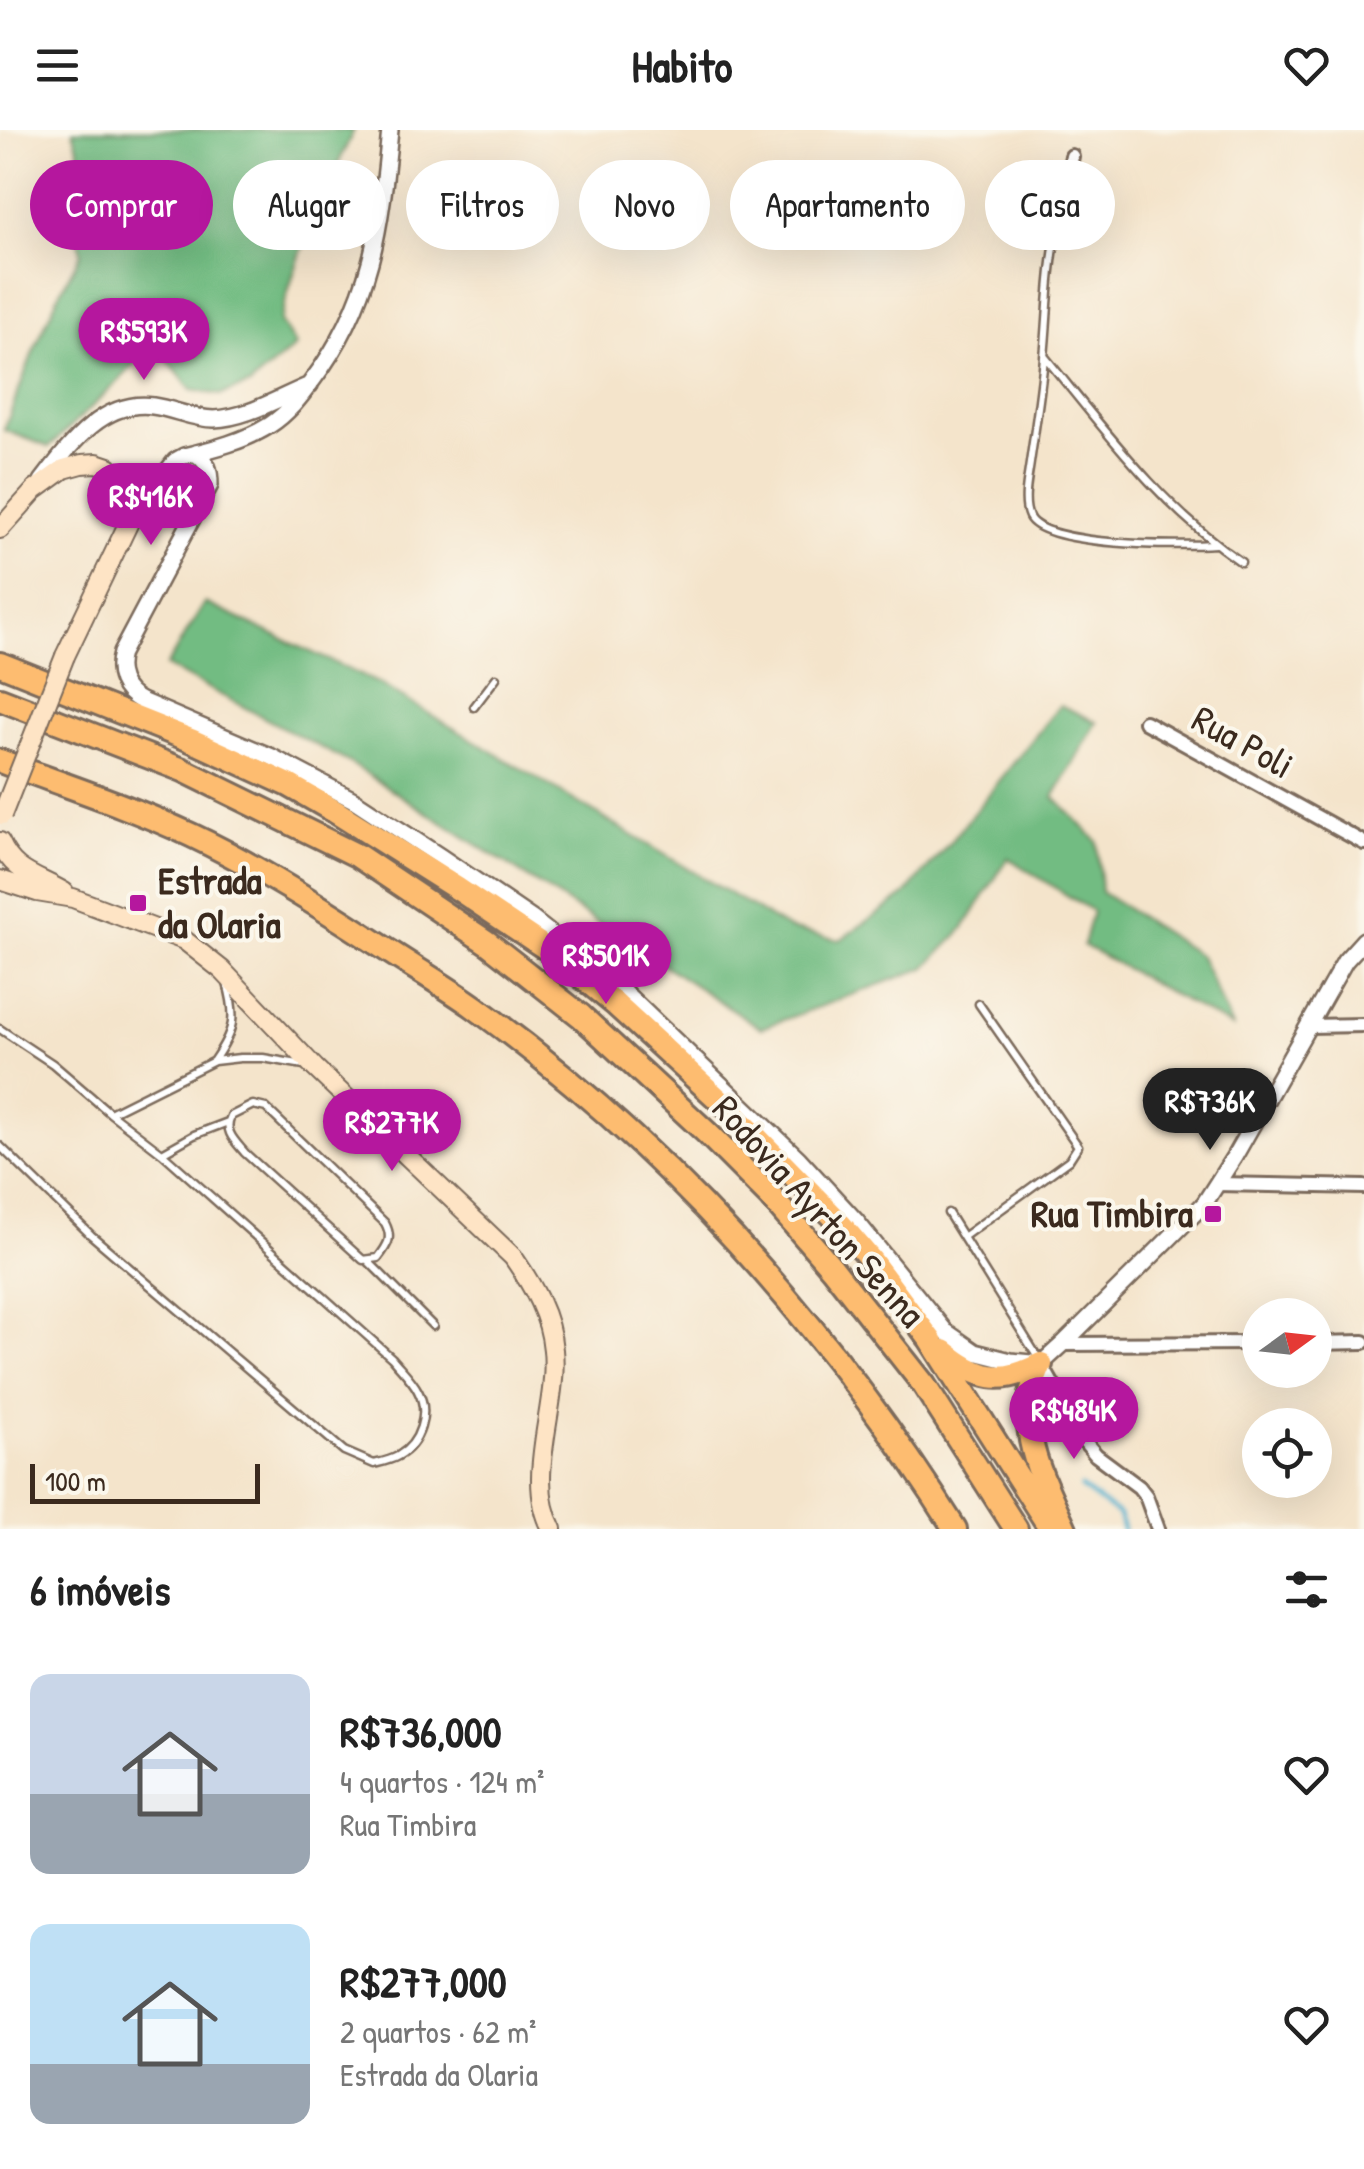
<!DOCTYPE html>
<html lang="pt">
<head>
<meta charset="utf-8">
<style>
	:root { --surface:#fff; --page:#f2f2f2; --text:#222; --muted:#767676; --accent:#b5179e }
	body { margin:0; font-family:"Patrick Hand",sans-serif; background:var(--page); color:var(--text); height:100vh; display:flex; flex-direction:column; font-size:38px; white-space:nowrap }
	* { box-sizing:border-box; margin:0 }
	p { font-size:32px; color:var(--muted) }
	.icon { flex:none; width:55px; height:55px; fill:none; stroke:currentColor; stroke-width:2; stroke-linecap:round; stroke-linejoin:round }
	.map { position:relative; height:1399px; overflow:hidden }
	.sheet { display:flex; flex-direction:column; background:var(--surface); flex:1 }
	.sheet>* { flex:none }
	.banner { position:absolute; left:30px; top:30px; width:1305px; height:90px; display:flex; gap:20px }
	.needle { width:65px; rotate:75deg }
	.buttons { position:absolute; left:1242px; top:1168px; display:grid; gap:20px }
	.buttons a { display:grid; place-items:center; width:90px; height:90px; border-radius:50%; background:var(--surface); box-shadow:0 10px 40px #0002; font-size:50px }
	.scale { position:absolute; left:30px; bottom:25px; width:230px; box-sizing:border-box; padding-left:10px; border:5px solid #3b2a1e; border-top:0; font-size:28px; line-height:35px; white-space:nowrap; color:#3b2a1e; -webkit-text-stroke:8px #fbf7ec; paint-order:stroke }
	.price { position:absolute; translate:-50% -85px; padding:0 22px; border-radius:35px; background:var(--accent); color:#fff; font-size:32px; line-height:65px; filter:drop-shadow(0 2px 5px #0008) }
	.price::after { content:''; position:absolute; left:50%; top:60px; width:30px; height:22px; margin-left:-15px; background:inherit; clip-path:polygon(0 0,100% 0,50% 100%) }
	.price.selected { background:#222; color:#fff }
	ul { padding:0; list-style:none }
	li { display:flex; align-items:center; gap:30px; height:250px; padding:0 30px }
	li span { display:grid; place-items:center; flex:none; width:280px; height:200px; border-radius:20px; color:#555 }
	li>.icon { margin-inline-start:auto }
	span .icon { width:120px; height:120px; fill:#fffc; stroke-width:1 }
	li b { font-size:42px }
	h2 { display:flex; justify-content:space-between; align-items:center; height:120px; padding:0 30px; font-size:42px }
	.pill { padding:0 35px; border-radius:45px; background:var(--surface); box-shadow:0 10px 40px #0002; font-size:35px; line-height:90px }
	.pill.selected { background:var(--accent); color:#fff }
	header { display:flex; justify-content:space-between; align-items:center; height:130px; padding:0 30px; background:var(--surface); font-size:45px; font-weight:700 }
	.map>svg:first-child { display:block }
	.forest { fill:#72bc82; stroke:#567350; stroke-width:2.5 }
	.lines { fill:none; stroke-linecap:round; stroke-linejoin:round }
	.stream { stroke:#4cadcb; stroke-width:5 }
	.service-casing { stroke:#7c6b5b; stroke-width:11 }
	.minor-casing { stroke:#7c6b5b; stroke-width:18 }
	.tertiary-casing { stroke:#7c6b5b; stroke-width:20 }
	.secondary-casing { stroke:#7c6b5b; stroke-width:22 }
	.motorway-casing { stroke:#7c6b5b; stroke-width:28 }
	.service { stroke:#fff; stroke-width:6 }
	.minor { stroke:#fff; stroke-width:12 }
	.tertiary { stroke:#fff; stroke-width:15 }
	.secondary { stroke:#fee4c5; stroke-width:18 }
	.motorway { stroke:#fdbc6f; stroke-width:22 }
	.secondary-bridge-casing { stroke:#7c6b5b; stroke-width:22; stroke-linecap:butt }
	.secondary-bridge { stroke:#fee4c5; stroke-width:18 }
	.poi-dot { fill:#b5179e; stroke:#fbf7ec; stroke-width:4 }
	.labels { text-anchor:middle; stroke-width:8; stroke-linejoin:round; paint-order:stroke }
	.street-label { font-size:38px; fill:#3b2a1e; stroke:#fbf7ec }
	.poi-label { font-size:38px; font-weight:bold; fill:#3b2a1e; stroke:#fbf7ec; text-anchor:start }
</style>
</head>
<body>
<header><svg class="icon" aria-label="menu" viewBox="0 0 24 24"><path d="M4 6h16M4 12h16M4 18h16"/></svg>Habito<svg class="icon" aria-label="heart" viewBox="0 0 24 24"><path d="M12 20l-8-8c-3-5 5-10 8-4 3-6 11-1 8 4z"/></svg></header>
<div class="map">
<svg width="1364" height="1399" viewBox="0 0 1364 1399">
	<rect width="100%" height="100%" fill="#fbf7ec"/>
	<filter id="ink" filterUnits="userSpaceOnUse"><feTurbulence type="fractalNoise" baseFrequency=".01" numOctaves="2"/><feDisplacementMap in="SourceGraphic" scale="20" xChannelSelector="R" yChannelSelector="G"/><feConvolveMatrix kernelMatrix="1 2 1 2 8 2 1 2 1" color-interpolation-filters="sRGB"/></filter>
	<filter id="wash" filterUnits="userSpaceOnUse"><feTurbulence type="fractalNoise" baseFrequency=".0048" numOctaves="4" result="noise"/><feDisplacementMap in="SourceGraphic" scale="40" xChannelSelector="R" yChannelSelector="G"/><feGaussianBlur stdDeviation="2.25" result="paint"/><feColorMatrix in="noise" values="0 0 0 0 0 0 0 0 0 0 0 0 0 0 0 0 0 1.4 0 .05"/><feComposite in="paint" operator="in"/></filter>
	<g filter="url(#wash)">
		<rect width="100%" height="100%" fill="#f4e4cb"/>
		<!-- forest -->
		<path class="forest" d="M 73,0 L 354,0 C 323,65 297,122 280,192 L 296,216 L 250,255 L 220,265 L 191,260 L 168,231 L 147,219 L 120,250 L 49,317 L 4,300 L 32,225 L 57,168 L 81,123 L 74,86 L 87,49 Z
			M 205,473 L 378,553 L 789,799 L 840,810 L 905,765 L 957,704 L 1060,575 L 1097,592 L 1054,667 L 1097,711 L 1101,762 L 1200,826 L 1232,897 L 1083,815 L 1092,781 L 1008,728 L 963,799 L 925,838 L 761,898 L 350,633 L 166,536 Z"/>
		<g class="lines">
			<!-- stream -->
			<path class="stream" d="M 1081,1358 L 1119,1385 L 1123,1399"/>
		</g>
	</g>
	<g filter="url(#ink)">
		<g class="lines">
			<!-- service casing -->
			<g class="service-casing">
				<path id="service" d="M 1055,112 C 1048,150 1048,188 1044,227 C 1041,262 1035,298 1030,333 C 1028,348 1022,372 1029,387 C 1044,417 1183,416 1215,414
					M 1045,227 C 1105,300 1162,378 1241,432
					M 474,577 L 496,548
					M 0,899 L 53,934 L 110,983 L 162,1023 L 392,1228 C 400,1238 412,1249 418,1261 C 430,1283 420,1314 398,1326 C 391,1330 382,1332 374,1334 L 344,1321 L 91,1105 L 0,1016
					M 214,930 C 234,901 237,888 227,853
					M 253,975 L 266,978 L 385,1093 C 393,1108 388,1115 378,1128 L 363,1130 L 245,1023 C 235,1011 223,1001 231,986 Z
					M 110,983 L 214,931 L 240,928 L 263,928 L 304,935
					M 162,1023 L 194,1005 L 228,992
					M 948,1083 L 1040,1231
					M 963,1107 L 1069,1030 L 1078,1016 L 979,874
					M 369,1132 L 433,1196"/>
			</g>
			<!-- minor casing -->
			<g class="minor-casing">
				<path id="minor" d="M 1056,110 L 1072,26
					M 1145,592 L 1364,713
					M 1308,896 L 1364,895
					M 1217,1054 L 1364,1057
					M 1315,1213 L 1364,1212
					M 1063,1214 L 1260,1213
					M 1041,1234 L 1085,1312 L 1096,1325 L 1139,1357 L 1146,1366 L 1158,1399"/>
			</g>
			<!-- tertiary casing -->
			<g class="tertiary-casing">
				<path id="tertiary" d="M 195,323 C 208,332 210,340 210,355 L 121,523 C 115,543 122,561 141,571 L 272,627 L 354,670 L 441,727 L 532,789 L 622,860 L 799,1029 L 856,1091 L 945,1201 L 975,1222 L 1011,1231 L 1041,1234 L 1063,1214 L 1204,1074 L 1234,1027 L 1345,831 L 1364,810
					M 42,351 C 69,316 103,269 153,276 C 174,279 193,289 214,289 C 247,288 280,267 310,255
					M 130,390 L 175,331 L 184,326 C 213,319 245,311 270,295 C 288,283 300,268 312,251 C 372,172 381,96 390,0"/>
			</g>
			<!-- secondary casing -->
			<g class="secondary-casing">
				<path id="secondary" d="M 0,399 L 35,360 L 64,339 L 82,334 L 97,333 L 109,337 L 126,359 L 130,390 L 65,526
					M 0,712 C 13,743 37,746 64,762
					M 0,750 L 37,762 L 73,768 L 184,810 L 222,840 L 315,938 L 513,1127 C 533,1156 550,1185 553,1220 C 559,1276 524,1347 552,1399"/>
			</g>
			<!-- motorway casing -->
			<g class="motorway-casing">
				<path id="motorway" d="M 0,534 L 193,611 L 289,655 L 336,682 L 458,759 L 553,823 L 615,874 L 727,977 L 837,1090 L 871,1130 L 930,1209 L 1051,1399
					M 0,569 L 183,640 L 358,726 L 488,813 L 581,886 L 707,1003 L 770,1066 L 832,1138 L 924,1255 L 1016,1399
					M 0,631 C 64,655 129,676 191,705 C 259,737 324,779 387,820 C 416,839 447,857 476,878 C 670,1019 827,1196 955,1399
					M 944,1221 C 979,1250 1001,1255 1041,1234
					M 1041,1234 C 1012,1295 1040,1343 1065,1399"/>
			</g>
			<!-- service -->
			<use href="#service" class="service"/>
			<!-- minor -->
			<use href="#minor" class="minor"/>
			<!-- tertiary -->
			<use href="#tertiary" class="tertiary"/>
			<!-- secondary -->
			<use href="#secondary" class="secondary"/>
			<!-- motorway -->
			<use href="#motorway" class="motorway"/>
			<!-- secondary-bridge casing -->
			<g class="secondary-bridge-casing">
				<path id="secondary-bridge" d="M 2,685 L 65,526"/>
			</g>
			<!-- secondary-bridge -->
			<use href="#secondary-bridge" class="secondary-bridge"/>
		</g>
	</g>
	<!-- markers -->
	<g class="poi-dot">
		<rect x="128" y="763" width="20" height="20" rx="5"/>
		<rect x="1203" y="1074" width="20" height="20" rx="5"/>
	</g>
	<g class="labels">
		<!-- street labels -->
		<g class="street-label">
			<text transform="translate(1243 612) rotate(29)" y="13">Rua Poli</text>
			<text transform="translate(819 1081) rotate(48)" y="13">Rodovia Ayrton Senna</text>
		</g>
		<!-- poi labels -->
		<g class="poi-label">
			<text x="158" y="764">Estrada<tspan x="158" dy="44">da Olaria</tspan></text>
			<text x="1193" y="1097" text-anchor="end">Rua Timbira</text>
		</g>
	</g>
</svg>
<div class="buttons">
<a><svg class="needle" viewBox="-14 -14 28 28"><path d="M0-13l5 13h-10z" fill="#e53935"/><path d="M0 13l5-13h-10z" fill="#767676"/></svg></a>
<a><svg class="icon" aria-label="locate" viewBox="0 0 24 24"><circle cx="12" cy="12" r="6"/><path d="M12 2v4M12 18v4M2 12h4M18 12h4"/></svg></a>
</div>
<div class="scale">100 m</div>
<b class="price" style="left:144px;top:253px">R$593K</b>
<b class="price" style="left:151px;top:418px">R$416K</b>
<b class="price" style="left:606px;top:877px">R$501K</b>
<b class="price selected" style="left:1210px;top:1023px">R$736K</b>
<b class="price" style="left:392px;top:1044px">R$277K</b>
<b class="price" style="left:1074px;top:1332px">R$484K</b>
<div class="banner">
<a class="pill selected">Comprar</a>
<a class="pill">Alugar</a>
<a class="pill">Filtros</a>
<a class="pill">Novo</a>
<a class="pill">Apartamento</a>
<a class="pill">Casa</a>
</div>
</div>
<section class="sheet">
<h2>6 imóveis<svg class="icon" aria-label="filters" viewBox="0 0 24 24"><path d="M4 7h16M4 17h16"/><circle cx="9" cy="7" r="2"/><circle cx="15" cy="17" r="2"/></svg></h2>
<ul>
<li><span style="background:linear-gradient(#c9d6e8 60%,#9aa5b1 0)"><svg class="icon" aria-label="home" viewBox="0 0 24 24"><path d="M3 11l9-7 9 7M6 9v11h12V9"/></svg></span><div><b>R$736,000</b><p>4 quartos · 124 m²</p><p>Rua Timbira</p></div><svg class="icon" aria-label="heart" viewBox="0 0 24 24"><path d="M12 20l-8-8c-3-5 5-10 8-4 3-6 11-1 8 4z"/></svg></li>
<li><span style="background:linear-gradient(#bfe0f5 70%,#9aa5b1 0)"><svg class="icon" aria-label="home" viewBox="0 0 24 24"><path d="M3 11l9-7 9 7M6 9v11h12V9"/></svg></span><div><b>R$277,000</b><p>2 quartos · 62 m²</p><p>Estrada da Olaria</p></div><svg class="icon" aria-label="heart" viewBox="0 0 24 24"><path d="M12 20l-8-8c-3-5 5-10 8-4 3-6 11-1 8 4z"/></svg></li>
</ul>
</section>
</body>
</html>
